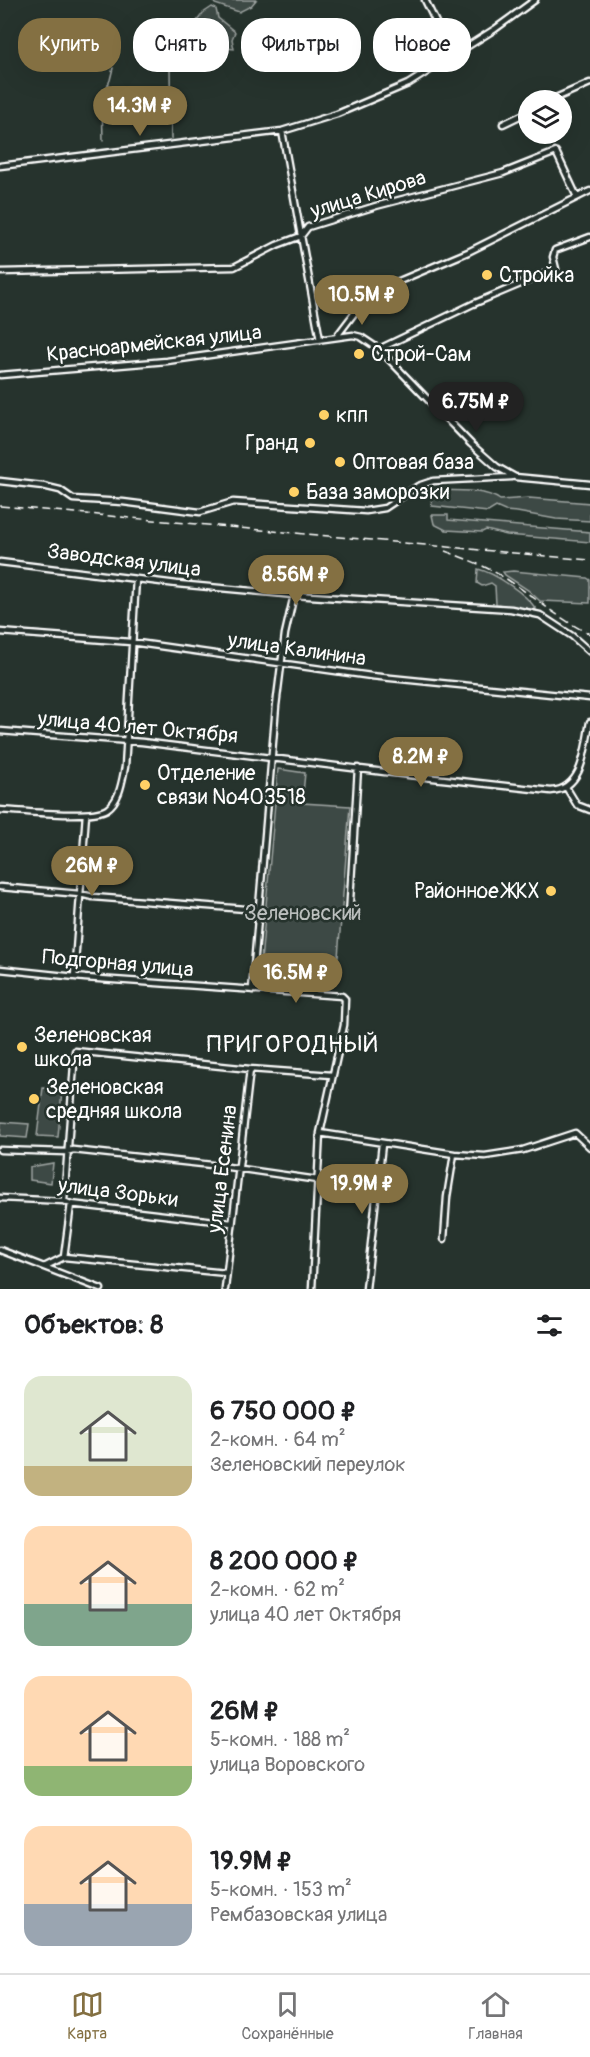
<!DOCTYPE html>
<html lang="ru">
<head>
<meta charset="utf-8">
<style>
	:root { --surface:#fff; --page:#f2f2f2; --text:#202124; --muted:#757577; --line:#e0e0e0; --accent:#847042 }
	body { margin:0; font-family:Pangolin,sans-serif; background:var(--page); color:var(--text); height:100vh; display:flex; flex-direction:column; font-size:22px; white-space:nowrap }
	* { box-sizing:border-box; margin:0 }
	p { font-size:20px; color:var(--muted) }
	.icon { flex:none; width:33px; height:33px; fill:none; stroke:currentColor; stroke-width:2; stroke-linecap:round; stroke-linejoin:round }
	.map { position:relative; height:1289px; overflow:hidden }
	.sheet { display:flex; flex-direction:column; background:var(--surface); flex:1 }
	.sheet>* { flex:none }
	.guide { position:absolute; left:18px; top:18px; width:555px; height:54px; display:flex; gap:12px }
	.tools { position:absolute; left:518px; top:90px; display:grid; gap:12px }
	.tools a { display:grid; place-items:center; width:54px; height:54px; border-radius:50%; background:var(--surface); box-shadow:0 6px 24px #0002; font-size:30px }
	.price { position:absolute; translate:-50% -51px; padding:0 14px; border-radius:21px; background:var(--accent); color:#fff; font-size:20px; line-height:39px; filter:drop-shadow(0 2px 3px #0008) }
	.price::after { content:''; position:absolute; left:50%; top:36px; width:18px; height:14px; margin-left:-9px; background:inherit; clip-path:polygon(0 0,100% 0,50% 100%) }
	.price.selected { background:#222; color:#fff }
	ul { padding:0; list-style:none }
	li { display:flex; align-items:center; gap:18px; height:150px; padding:0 24px }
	li span { display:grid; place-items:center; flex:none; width:168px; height:120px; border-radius:18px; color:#555 }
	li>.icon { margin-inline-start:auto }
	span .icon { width:72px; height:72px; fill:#fffc; stroke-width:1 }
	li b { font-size:26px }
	h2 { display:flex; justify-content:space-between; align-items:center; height:72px; padding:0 24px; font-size:26px }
	.tag { padding:0 21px; border-radius:24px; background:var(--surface); box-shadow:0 6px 24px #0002; font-size:21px; line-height:54px }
	.tag.selected { background:var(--accent); color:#fff }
	.tab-bar { display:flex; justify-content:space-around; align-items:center; height:84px; border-top:2px solid var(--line); background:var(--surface); font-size:16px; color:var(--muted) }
	.tab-bar a { display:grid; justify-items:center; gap:3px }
	.tab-bar .selected { color:var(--accent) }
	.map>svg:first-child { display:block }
	.green { fill:#3e4944; stroke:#9ea4a2; stroke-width:1.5 }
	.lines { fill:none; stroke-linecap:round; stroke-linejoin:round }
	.stream { stroke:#a4a9a7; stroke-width:1.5 }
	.minor-casing { stroke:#fff; stroke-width:9 }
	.minor { stroke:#26332d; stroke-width:4.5 }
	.rail { stroke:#fff; stroke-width:1.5; stroke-dasharray:9 4.5; stroke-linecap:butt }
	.poi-dot { fill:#ffd166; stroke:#26332d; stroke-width:2 }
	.labels { text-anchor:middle; stroke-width:5; stroke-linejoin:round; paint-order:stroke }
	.street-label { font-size:21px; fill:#fff; stroke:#26332d }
	.poi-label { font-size:21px; fill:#fff; stroke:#26332d; text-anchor:start }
	.park-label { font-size:21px; fill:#bbbfbe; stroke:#26332d }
	.quarter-label { font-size:24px; letter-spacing:1.5px; fill:#fff; stroke:#26332d }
</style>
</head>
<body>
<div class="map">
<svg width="590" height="1289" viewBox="0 0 590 1289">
	<rect width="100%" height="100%" fill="#26332d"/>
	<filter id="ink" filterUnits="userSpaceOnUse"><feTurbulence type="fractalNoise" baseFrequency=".0167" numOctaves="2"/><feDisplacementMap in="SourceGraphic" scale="12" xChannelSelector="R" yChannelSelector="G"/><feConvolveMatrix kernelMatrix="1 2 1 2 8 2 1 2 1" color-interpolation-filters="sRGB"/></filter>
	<g filter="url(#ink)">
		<!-- green -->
		<path class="green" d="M 213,0 L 256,0 L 251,6 L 239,12 L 215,4 Z
			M 212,7 L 216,9 L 218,18 L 235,32 L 232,39 L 234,49 L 225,48 C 211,57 200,60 183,57 L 177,48 L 203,13 Z
			M 430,490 C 450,491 485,488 500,500 L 529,498 L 590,503 L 590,521 L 556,519 L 517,512 L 505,511 L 496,507 L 488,512 L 432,506 Z
			M 432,515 L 448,515 L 448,520 L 590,532 L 590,542 L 507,535 L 486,530 L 482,532 L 446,530 L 434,524 Z
			M 478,569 C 495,573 526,594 536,609 C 522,609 510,606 496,604 L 495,586 L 491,583 L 482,586 L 477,583 Z
			M 513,571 L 587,578 L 590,580 L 590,603 L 540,601 L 528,590 L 505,575 L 503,572 Z
			M 278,769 L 305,773 L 302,803 L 350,806 L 338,957 L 308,954 L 305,987 L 259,984 Z
			M 43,1088 L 62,1090 L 58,1137 L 37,1136 Z
			M 1,1122 L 29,1124 L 27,1138 L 0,1136 Z
			M 53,1163 L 51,1183 L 30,1180 L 30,1167 Z"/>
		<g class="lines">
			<!-- stream -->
			<path class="stream" d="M 170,68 L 171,139
				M 103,141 L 102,99 L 110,80 L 113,68"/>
			<!-- minor casing -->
			<g class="minor-casing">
				<path id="minor" d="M 425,0 L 441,33 L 454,55
					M 551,100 L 590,83
					M 503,124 L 528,112
					M 282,131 L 320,340
					M 0,166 L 282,131 L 337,114 L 408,84 L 495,29 L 535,0
					M 0,272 L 234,267 L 277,245 L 301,236 L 308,227 L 376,206 L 503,173 L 556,152 L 577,197
					M 337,336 L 362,303 L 373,292 L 468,252 L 590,191
					M 379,349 L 473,304 L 556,269 L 553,257 L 555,250 L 590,237
					M 0,375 L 167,361 L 353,335 L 361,337 L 379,349 L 471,444 L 497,467 L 515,477 L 590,484
					M 0,481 L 43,486 L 60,490 L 73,499 L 123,502 L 200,512 L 233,502 L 366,511 L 385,508 L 418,486 L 433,481 L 512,477
					M 0,562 L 177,584 L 294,595 L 511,609 L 540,615 L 572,636 L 590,652
					M 0,632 L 131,642 L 371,676 L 590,698
					M 0,731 L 142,742 L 433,778 L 551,791 C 584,789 585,747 590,722
					M 566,787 L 577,805 L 590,810
					M 0,810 C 21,811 92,819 107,809 C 120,800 122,781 125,767 L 136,579
					M 0,887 L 80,894 L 93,897 L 258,910
					M 349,916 L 358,768
					M 0,969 L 85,978 L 342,996 L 345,999 L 344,1025 L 320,1133 L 312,1289
					M 74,977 L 86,814
					M 252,990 L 276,706 L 285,634 L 294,595
					M 320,1133 L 454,1154 L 485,1156 L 523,1150 L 575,1133 L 590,1147
					M 0,1150 L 66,1152 L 73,1150 L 221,1166 L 318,1180
					M 0,1198 L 64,1201 L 71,1204 L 232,1223
					M 64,1201 L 75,1051 L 250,1069 L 332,1075
					M 444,1239 L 447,1197 L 454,1154
					M 0,1250 L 101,1289
					M 64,1257 L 71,1204
					M 44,1267 L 64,1257 L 226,1273
					M 225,1289 L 250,1069
					M 366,1289 L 382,1144"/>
			</g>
			<!-- minor -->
			<use href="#minor" class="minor"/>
			<!-- rail -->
			<path class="rail" d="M 0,506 L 590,560
				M 445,551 C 467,559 488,567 508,580 C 536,598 560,620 590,634"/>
		</g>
	</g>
	<!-- markers -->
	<g class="poi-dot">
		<circle cx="487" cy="275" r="6"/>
		<circle cx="359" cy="354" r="6"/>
		<circle cx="324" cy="415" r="6"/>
		<circle cx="310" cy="443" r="6"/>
		<circle cx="340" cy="462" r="6"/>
		<circle cx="294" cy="492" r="6"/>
		<circle cx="145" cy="785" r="6"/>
		<circle cx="551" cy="891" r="6"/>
		<circle cx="22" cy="1047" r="6"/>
		<circle cx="34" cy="1099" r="6"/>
	</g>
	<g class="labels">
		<!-- street labels -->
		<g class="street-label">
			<text transform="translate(368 194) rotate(-17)" y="7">улица Кирова</text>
			<text transform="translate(154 343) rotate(-6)" y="7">Красноармейская улица</text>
			<text transform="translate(124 560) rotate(7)" y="7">Заводская улица</text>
			<text transform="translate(297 649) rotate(8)" y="7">улица Калинина</text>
			<text transform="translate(138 727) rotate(5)" y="7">улица 40 лет Октября</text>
			<text transform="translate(118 963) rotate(5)" y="7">Подгорная улица</text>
			<text transform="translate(222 1169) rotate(-83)" y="7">улица Есенина</text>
			<text transform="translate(118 1192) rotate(7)" y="7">улица Зорьки</text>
		</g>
		<!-- poi labels -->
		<g class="poi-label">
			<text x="499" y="282">Стройка</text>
			<text x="371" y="361">Строй-Сам</text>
			<text x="336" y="422">кпп</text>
			<text x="298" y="450" text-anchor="end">Гранд</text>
			<text x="352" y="469">Оптовая база</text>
			<text x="306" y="499">База заморозки</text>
			<text x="157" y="780">Отделение<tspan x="157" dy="24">связи №403518</tspan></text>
			<text x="539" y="898" text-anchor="end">Районное ЖКХ</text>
			<text x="34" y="1042">Зеленовская<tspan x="34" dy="24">школа</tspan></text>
			<text x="46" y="1094">Зеленовская<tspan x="46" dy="24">средняя школа</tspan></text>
		</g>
		<!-- park labels -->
		<g class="park-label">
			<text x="303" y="920">Зеленовский</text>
		</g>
		<!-- quarter labels -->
		<g class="quarter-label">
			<text x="293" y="1052">ПРИГОРОДНЫЙ</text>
		</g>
	</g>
</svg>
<div class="tools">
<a><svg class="icon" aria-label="layers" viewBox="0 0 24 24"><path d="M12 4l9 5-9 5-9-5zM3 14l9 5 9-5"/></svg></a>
</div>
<b class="price" style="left:140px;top:137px">14.3M ₽</b>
<b class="price" style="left:362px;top:326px">10.5M ₽</b>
<b class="price selected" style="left:476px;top:433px">6.75M ₽</b>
<b class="price" style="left:296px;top:606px">8.56M ₽</b>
<b class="price" style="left:421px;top:788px">8.2M ₽</b>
<b class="price" style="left:92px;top:897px">26M ₽</b>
<b class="price" style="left:296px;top:1004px">16.5M ₽</b>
<b class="price" style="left:362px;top:1215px">19.9M ₽</b>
<div class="guide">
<a class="tag selected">Купить</a>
<a class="tag">Снять</a>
<a class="tag">Фильтры</a>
<a class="tag">Новое</a>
</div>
</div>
<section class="sheet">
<h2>Объектов: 8<svg class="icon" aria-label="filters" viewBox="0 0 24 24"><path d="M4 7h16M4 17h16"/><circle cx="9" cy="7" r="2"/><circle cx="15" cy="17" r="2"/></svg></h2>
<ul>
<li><span style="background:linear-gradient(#dfe7d0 75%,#c2b280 0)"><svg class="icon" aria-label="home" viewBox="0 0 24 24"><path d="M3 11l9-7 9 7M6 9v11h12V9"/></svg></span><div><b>6 750 000 ₽</b><p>2-комн. · 64 m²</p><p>Зеленовский переулок</p></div></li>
<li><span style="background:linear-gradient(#ffd9b3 65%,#7fa58c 0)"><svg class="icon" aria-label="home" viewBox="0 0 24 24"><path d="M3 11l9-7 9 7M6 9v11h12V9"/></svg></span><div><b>8 200 000 ₽</b><p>2-комн. · 62 m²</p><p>улица 40 лет Октября</p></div></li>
<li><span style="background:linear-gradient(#ffd9b3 75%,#8fb573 0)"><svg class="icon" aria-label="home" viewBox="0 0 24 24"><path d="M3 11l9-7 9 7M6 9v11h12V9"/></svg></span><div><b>26M ₽</b><p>5-комн. · 188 m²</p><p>улица Воровского</p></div></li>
<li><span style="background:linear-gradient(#ffd9b3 65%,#9aa5b1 0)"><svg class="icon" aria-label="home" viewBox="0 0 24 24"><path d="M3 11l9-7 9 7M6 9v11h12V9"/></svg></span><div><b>19.9M ₽</b><p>5-комн. · 153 m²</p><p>Рембазовская улица</p></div></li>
</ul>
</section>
<nav class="tab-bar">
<a class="selected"><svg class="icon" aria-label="map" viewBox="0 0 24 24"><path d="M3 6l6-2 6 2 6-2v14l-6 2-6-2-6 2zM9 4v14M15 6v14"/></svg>Карта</a>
<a><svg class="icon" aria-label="saved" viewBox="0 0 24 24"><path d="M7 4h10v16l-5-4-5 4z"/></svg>Сохранённые</a>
<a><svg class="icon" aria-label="home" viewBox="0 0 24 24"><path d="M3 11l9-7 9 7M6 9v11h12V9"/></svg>Главная</a>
</nav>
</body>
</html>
